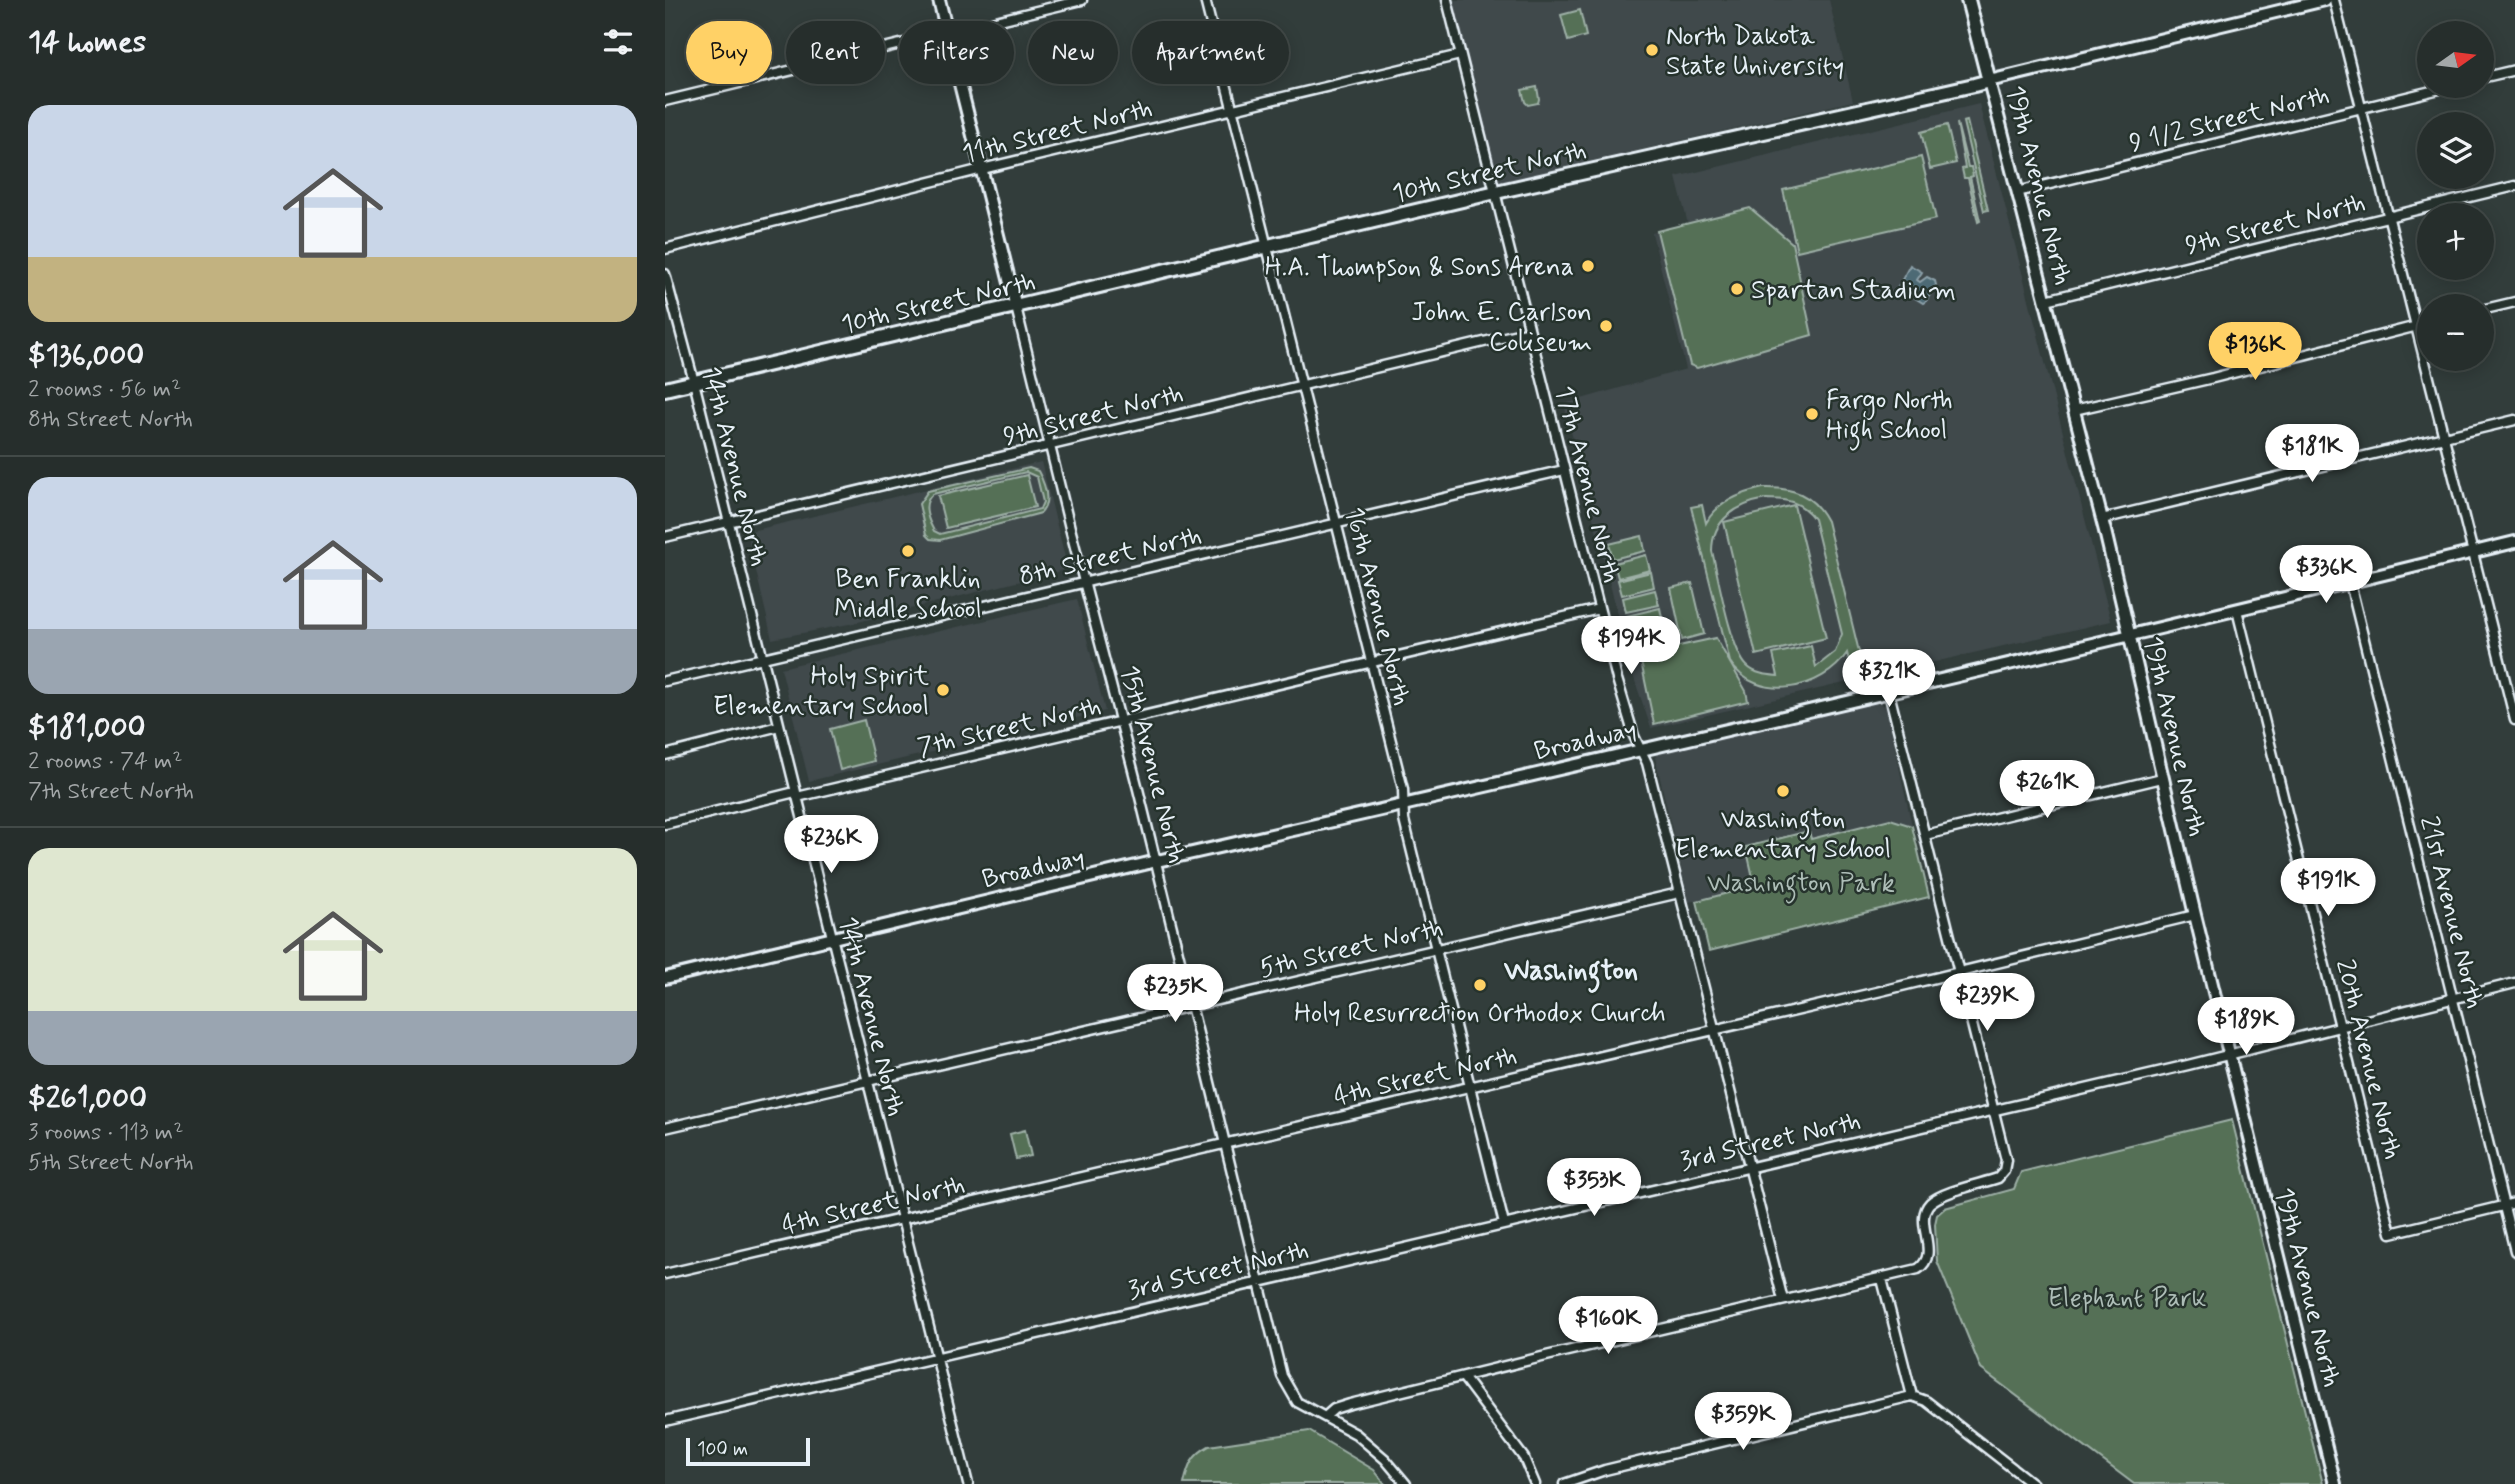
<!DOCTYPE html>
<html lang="en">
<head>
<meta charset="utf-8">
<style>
	:root { --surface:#262e2c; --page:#323a38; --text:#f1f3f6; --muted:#a4a8a9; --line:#424a48; --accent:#ffd166 }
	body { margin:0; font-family:Mynerve,sans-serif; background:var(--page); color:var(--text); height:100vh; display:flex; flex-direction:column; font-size:26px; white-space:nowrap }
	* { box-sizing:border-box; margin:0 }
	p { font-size:23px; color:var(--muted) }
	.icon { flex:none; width:38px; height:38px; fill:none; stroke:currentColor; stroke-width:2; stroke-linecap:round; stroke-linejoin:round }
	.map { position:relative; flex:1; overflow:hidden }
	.drawer { display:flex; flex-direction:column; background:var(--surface); width:665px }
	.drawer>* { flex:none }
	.hud { position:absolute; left:21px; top:21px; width:665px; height:63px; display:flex; gap:14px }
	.needle { width:46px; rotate:76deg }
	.fabs { position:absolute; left:1752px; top:21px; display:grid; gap:14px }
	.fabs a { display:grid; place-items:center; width:77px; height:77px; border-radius:50%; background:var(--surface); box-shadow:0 4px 18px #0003,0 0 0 2px var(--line); font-size:35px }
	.scale { position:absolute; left:21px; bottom:18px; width:124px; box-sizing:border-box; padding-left:7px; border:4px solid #e8f1f8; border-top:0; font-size:19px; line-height:24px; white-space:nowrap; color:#e8f1f8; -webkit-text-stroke:5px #26332d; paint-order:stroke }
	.price { position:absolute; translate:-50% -60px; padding:0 16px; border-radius:24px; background:#fff; color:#222; font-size:23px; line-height:46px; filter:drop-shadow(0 2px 4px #0008) }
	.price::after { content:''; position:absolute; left:50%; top:42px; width:21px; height:16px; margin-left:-10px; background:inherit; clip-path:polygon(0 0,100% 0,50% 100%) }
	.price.active { background:var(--accent); color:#111 }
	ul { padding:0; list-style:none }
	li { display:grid; align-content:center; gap:14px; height:371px; padding:0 28px }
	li+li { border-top:2px solid var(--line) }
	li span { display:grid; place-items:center; height:217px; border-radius:21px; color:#555 }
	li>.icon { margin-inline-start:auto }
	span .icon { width:126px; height:126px; fill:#fffc; stroke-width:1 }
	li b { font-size:30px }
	h2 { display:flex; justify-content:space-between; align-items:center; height:84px; padding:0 28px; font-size:30px }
	.tag { padding:0 24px; border-radius:32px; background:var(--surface); box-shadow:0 4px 18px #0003,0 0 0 2px var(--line); font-size:24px; line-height:63px }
	.tag.active { background:var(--accent); color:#111 }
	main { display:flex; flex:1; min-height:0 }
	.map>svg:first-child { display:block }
	.built { fill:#40494c }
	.green { fill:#557056; stroke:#9eb0a7; stroke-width:2; fill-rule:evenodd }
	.water { fill:#4e6a74; stroke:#8ca0a9; stroke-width:2 }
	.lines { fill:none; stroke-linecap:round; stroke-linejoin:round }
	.street-casing { stroke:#e8f1f8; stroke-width:13 }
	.secondary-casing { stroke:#e8f1f8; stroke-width:16 }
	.primary-casing { stroke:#e8f1f8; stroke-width:18 }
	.street { stroke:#26332d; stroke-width:8 }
	.secondary { stroke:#26332d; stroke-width:10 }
	.primary { stroke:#26332d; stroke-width:12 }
	.poi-dot { fill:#ffd166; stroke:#26332d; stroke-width:2.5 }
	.labels { text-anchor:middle; stroke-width:5; stroke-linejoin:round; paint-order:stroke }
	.poi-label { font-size:26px; fill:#e8f1f8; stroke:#26332d; text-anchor:start }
	.street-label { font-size:26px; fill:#e8f1f8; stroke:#26332d }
	.park-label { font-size:26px; fill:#adbdb7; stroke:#26332d }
	.neighbourhood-label { font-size:28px; font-weight:bold; fill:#e8f1f8; stroke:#26332d }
</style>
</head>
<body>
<main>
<section class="drawer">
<h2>14 homes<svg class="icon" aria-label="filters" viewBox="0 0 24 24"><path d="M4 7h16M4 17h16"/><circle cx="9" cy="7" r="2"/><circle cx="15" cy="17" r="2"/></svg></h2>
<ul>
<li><span style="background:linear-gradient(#c9d6e8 70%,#c2b280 0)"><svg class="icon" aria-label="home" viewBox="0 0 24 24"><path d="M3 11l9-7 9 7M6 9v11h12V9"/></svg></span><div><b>$136,000</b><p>2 rooms · 56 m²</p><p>8th Street North</p></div></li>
<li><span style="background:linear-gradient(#c9d6e8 70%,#9aa5b1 0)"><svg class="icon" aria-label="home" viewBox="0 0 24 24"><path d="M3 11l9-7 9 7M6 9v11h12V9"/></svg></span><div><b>$181,000</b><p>2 rooms · 74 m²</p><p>7th Street North</p></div></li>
<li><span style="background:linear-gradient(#dfe7d0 75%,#9aa5b1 0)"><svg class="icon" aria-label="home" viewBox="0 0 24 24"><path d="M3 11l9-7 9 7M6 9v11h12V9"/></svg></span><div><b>$261,000</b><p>3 rooms · 113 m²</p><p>5th Street North</p></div></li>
</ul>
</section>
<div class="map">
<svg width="1850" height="1484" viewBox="0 0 1850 1484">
	<rect width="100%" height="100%" fill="#323d3b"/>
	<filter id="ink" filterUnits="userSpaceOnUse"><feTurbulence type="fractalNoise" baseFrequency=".0143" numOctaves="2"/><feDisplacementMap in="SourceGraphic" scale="14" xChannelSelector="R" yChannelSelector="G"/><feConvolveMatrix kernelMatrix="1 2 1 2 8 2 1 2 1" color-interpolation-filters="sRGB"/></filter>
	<g filter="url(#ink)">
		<!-- built -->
		<path class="built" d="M 786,0 L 1164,0 L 1188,101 L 831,183 Z
			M 1314,104 L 1446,621 L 986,728 L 969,678 L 899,404 L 1021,369 L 987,233 L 1023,224 L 1011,177 Z
			M 376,462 L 403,569 L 189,623 L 107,639 L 82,532 Z
			M 412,599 L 440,711 L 144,781 L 116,668 Z
			M 1213,700 L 1221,707 L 1247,826 L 1225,819 L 1146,839 L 1143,831 L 1081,846 L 1090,886 L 1024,902 L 990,757 L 994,753 Z"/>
		<!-- green -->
		<path class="green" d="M 915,10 L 921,36 L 903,41 L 896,15 Z
			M 872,87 L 874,99 L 873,103 L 863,105 L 860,102 L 857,90 Z
			M 1302,121 L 1323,210 L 1319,211 L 1298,122 Z
			M 1292,123 L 1303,167 L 1306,167 L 1308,176 L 1305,177 L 1315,221 L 1313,222 L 1303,178 L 1299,178 L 1297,169 L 1300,168 Z
			M 1282,125 L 1291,163 L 1265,169 L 1256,132 Z
			M 1256,157 L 1271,219 L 1132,251 L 1118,190 Z
			M 1085,208 L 1127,243 L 1147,335 L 1032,368 L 1025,365 L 992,231 Z
			M 364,468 L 373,471 C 380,484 386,502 376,513 L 275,540 L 265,539 L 261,535 L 254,504 L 263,491 ZM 361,472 L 372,477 L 378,502 L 375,509 L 275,534 L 269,531 C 263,520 256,503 268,494 Z
			M 362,475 L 370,507 L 281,528 L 273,496 Z
			M 1098,488 C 1127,487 1148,494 1162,521 L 1198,668 L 1187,671 L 1182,653 C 1158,690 1092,704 1065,662 L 1026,507 L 1037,505 L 1041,523 C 1052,502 1076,493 1098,488 ZM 1101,499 C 1121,499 1136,501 1149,519 L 1177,634 L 1170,652 L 1151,667 L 1146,646 L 1108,654 L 1113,676 C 1102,675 1090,674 1082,666 C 1066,651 1053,576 1047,551 C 1047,519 1073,504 1101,499 Z
			M 1129,505 L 1161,638 L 1091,655 L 1059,522 Z
			M 977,536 L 980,551 L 948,559 L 944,544 Z
			M 981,555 L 985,570 L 953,578 L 949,563 Z
			M 986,572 L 989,587 L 957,595 L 953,580 Z
			M 1027,583 L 1039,634 L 1017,640 L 1006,588 Z
			M 990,590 L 994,605 L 961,612 L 958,598 Z
			M 995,608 L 998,623 L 966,631 L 962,616 Z
			M 999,626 L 1003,641 L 970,649 L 967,634 Z
			M 1051,638 L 1081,691 L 1083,701 L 989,724 L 974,652 L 982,653 Z
			M 199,720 L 209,761 L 175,770 L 165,729 Z
			M 1225,819 L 1247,826 L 1264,897 L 1044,951 L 1032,901 L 1090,886 L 1081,847 L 1144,831 L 1146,839 Z
			M 1567,1120 L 1658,1484 L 1469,1484 L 1316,1369 L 1272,1261 L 1270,1224 L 1272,1215 L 1280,1208 L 1349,1189 L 1356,1172 Z
			M 360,1130 L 366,1156 L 351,1159 L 345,1134 Z
			M 644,1431 L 709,1470 L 720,1484 L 519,1484 C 523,1466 527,1455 544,1446 Z"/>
		<!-- water -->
		<path class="water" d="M 1245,265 L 1257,272 L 1252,280 L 1255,282 L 1262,277 L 1270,281 L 1271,285 L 1261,301 L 1258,303 L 1250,298 L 1250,289 L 1248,287 L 1243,295 L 1232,289 Z"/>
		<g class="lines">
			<!-- street casing -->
			<g class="street-casing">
				<path id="street" d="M 540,0 L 738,789 L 739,820 L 839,1224
					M 782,0 L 952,679 L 969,736 L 982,763 L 1118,1300
					M 1669,0 L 1850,720
					M 1816,78 L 1850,70
					M 0,101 L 417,0
					M 1352,192 L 1787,86
					M 0,249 L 317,169 L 795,55
					M 0,274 L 29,382 L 303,1484
					M 1381,300 L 1850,186
					M 351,307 L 405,528 L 473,789 L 617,1376 L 632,1402 L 691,1434 L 720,1459 L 741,1484
					M 1816,310 L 1850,302
					M 1409,410 L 1548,378 L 1764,323
					M 1437,519 L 1850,420
					M 0,537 L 865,331
					M 1685,583 L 1850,1251
					M 1572,610 L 1726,1233 L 1850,1203
					M 0,681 L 899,470
					M 0,755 L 114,726
					M 132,797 L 934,609
					M 0,824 L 130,792
					M 1260,835 L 1497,778
					M 0,1128 L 1014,893
					M 0,1274 L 1212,992 L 1530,915
					M 1217,1279 L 1247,1396
					M 798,1377 L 859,1458 L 870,1484
					M 1247,1396 L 1261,1401 L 1368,1484
					M 661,1416 L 669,1409 L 685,1404 L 881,1356 L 1253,1269 C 1277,1253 1247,1222 1265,1203 C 1278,1191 1316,1184 1333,1178 L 1339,1171 L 1341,1160 L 1224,693
					M 0,1421 L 1523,1065 L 1850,983
					M 899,1484 L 940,1470 L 1247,1396"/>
			</g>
			<!-- secondary casing -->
			<g class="secondary-casing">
				<path id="secondary" d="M 274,0 L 351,307
					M 1660,0 L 1324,81 L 1440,531 L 1530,915 L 1670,1484
					M 0,978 C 164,940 328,899 492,861 C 946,758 1398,653 1850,542"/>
			</g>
			<!-- primary casing -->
			<g class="primary-casing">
				<path id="primary" d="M 0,389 L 831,192 L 1309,85 L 1324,81 L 1303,0"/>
			</g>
			<!-- street -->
			<use href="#street" class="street"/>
			<!-- secondary -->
			<use href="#secondary" class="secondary"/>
			<!-- primary -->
			<use href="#primary" class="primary"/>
		</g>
	</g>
	<!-- markers -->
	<g class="poi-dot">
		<circle cx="987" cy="50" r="7"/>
		<circle cx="923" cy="266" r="7"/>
		<circle cx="1072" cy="289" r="7"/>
		<circle cx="941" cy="326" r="7"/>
		<circle cx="1147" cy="414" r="7"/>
		<circle cx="243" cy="551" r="7"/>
		<circle cx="278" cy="690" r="7"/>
		<circle cx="1118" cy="791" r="7"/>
		<circle cx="815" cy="985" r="7"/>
	</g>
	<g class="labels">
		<!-- poi labels -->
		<g class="poi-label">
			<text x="1001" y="44">North Dakota<tspan x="1001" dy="30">State University</tspan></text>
			<text x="909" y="275" text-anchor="end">H.A. Thompson &amp; Sons Arena</text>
			<text x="1086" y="298">Spartan Stadium</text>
			<text x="927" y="320" text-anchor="end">John E. Carlson<tspan x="927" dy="30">Coliseum</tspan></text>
			<text x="1161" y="408">Fargo North<tspan x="1161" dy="30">High School</tspan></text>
			<text x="243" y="587" text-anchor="middle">Ben Franklin<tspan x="243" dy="30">Middle School</tspan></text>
			<text x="264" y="684" text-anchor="end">Holy Spirit<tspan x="264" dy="30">Elementary School</tspan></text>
			<text x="1118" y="827" text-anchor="middle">Washington<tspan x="1118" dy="30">Elementary School</tspan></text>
			<text x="815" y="1021" text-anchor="middle">Holy Resurrection Orthodox Church</text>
		</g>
		<!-- street labels -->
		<g class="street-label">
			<text transform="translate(1564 118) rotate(-14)" y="9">9 1/2 Street North</text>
			<text transform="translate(392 130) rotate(-14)" y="9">11th Street North</text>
			<text transform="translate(824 171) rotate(-13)" y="9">10th Street North</text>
			<text transform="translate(1375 185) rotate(76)" y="9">19th Avenue North</text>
			<text transform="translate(1610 223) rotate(-14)" y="9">9th Street North</text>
			<text transform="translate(273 302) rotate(-13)" y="9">10th Street North</text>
			<text transform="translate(428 414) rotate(-14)" y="9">9th Street North</text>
			<text transform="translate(71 466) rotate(76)" y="9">14th Avenue North</text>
			<text transform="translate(924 484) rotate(76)" y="9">17th Avenue North</text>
			<text transform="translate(445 555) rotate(-13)" y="9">8th Street North</text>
			<text transform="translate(714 606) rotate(76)" y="9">16th Avenue North</text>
			<text transform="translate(344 726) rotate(-13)" y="9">7th Street North</text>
			<text transform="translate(1511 736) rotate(77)" y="9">19th Avenue North</text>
			<text transform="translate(920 739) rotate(-13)" y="9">Broadway</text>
			<text transform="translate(489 764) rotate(76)" y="9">15th Avenue North</text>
			<text transform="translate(368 867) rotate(-13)" y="9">Broadway</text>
			<text transform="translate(1788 912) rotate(76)" y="9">21st Avenue North</text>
			<text transform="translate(686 947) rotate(-13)" y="9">5th Street North</text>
			<text transform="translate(208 1016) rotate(76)" y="9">14th Avenue North</text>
			<text transform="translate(1705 1059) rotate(76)" y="9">20th Avenue North</text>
			<text transform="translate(760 1075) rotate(-13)" y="9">4th Street North</text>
			<text transform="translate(1105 1140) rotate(-13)" y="9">3rd Street North</text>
			<text transform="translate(208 1204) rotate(-13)" y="9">4th Street North</text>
			<text transform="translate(553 1269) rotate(-13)" y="9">3rd Street North</text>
			<text transform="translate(1644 1287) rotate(76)" y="9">19th Avenue North</text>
		</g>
		<!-- park labels -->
		<g class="park-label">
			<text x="1136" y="891">Washington Park</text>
			<text x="1462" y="1306">Elephant Park</text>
		</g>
		<!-- neighbourhood labels -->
		<g class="neighbourhood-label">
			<text x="906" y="979">Washington</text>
		</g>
	</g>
</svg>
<div class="fabs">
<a><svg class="needle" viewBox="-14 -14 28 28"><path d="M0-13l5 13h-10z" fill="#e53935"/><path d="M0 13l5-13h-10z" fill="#a4a8a9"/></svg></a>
<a><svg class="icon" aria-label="layers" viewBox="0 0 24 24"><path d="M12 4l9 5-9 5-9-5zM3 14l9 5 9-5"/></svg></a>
<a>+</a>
<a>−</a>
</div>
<div class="scale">100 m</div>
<b class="price active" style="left:1590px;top:382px">$136K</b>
<b class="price" style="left:1647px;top:484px">$181K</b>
<b class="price" style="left:1661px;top:605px">$336K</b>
<b class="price" style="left:966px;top:676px">$194K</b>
<b class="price" style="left:1224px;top:709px">$321K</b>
<b class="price" style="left:1382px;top:820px">$261K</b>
<b class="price" style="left:166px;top:875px">$236K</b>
<b class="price" style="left:1663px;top:918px">$191K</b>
<b class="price" style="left:510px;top:1024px">$235K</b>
<b class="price" style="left:1322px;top:1033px">$239K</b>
<b class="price" style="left:1581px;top:1057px">$189K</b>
<b class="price" style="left:929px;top:1218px">$353K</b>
<b class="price" style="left:943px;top:1356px">$160K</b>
<b class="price" style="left:1078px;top:1452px">$359K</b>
<div class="hud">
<a class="tag active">Buy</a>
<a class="tag">Rent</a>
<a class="tag">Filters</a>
<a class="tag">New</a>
<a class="tag">Apartment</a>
</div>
</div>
</main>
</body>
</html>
